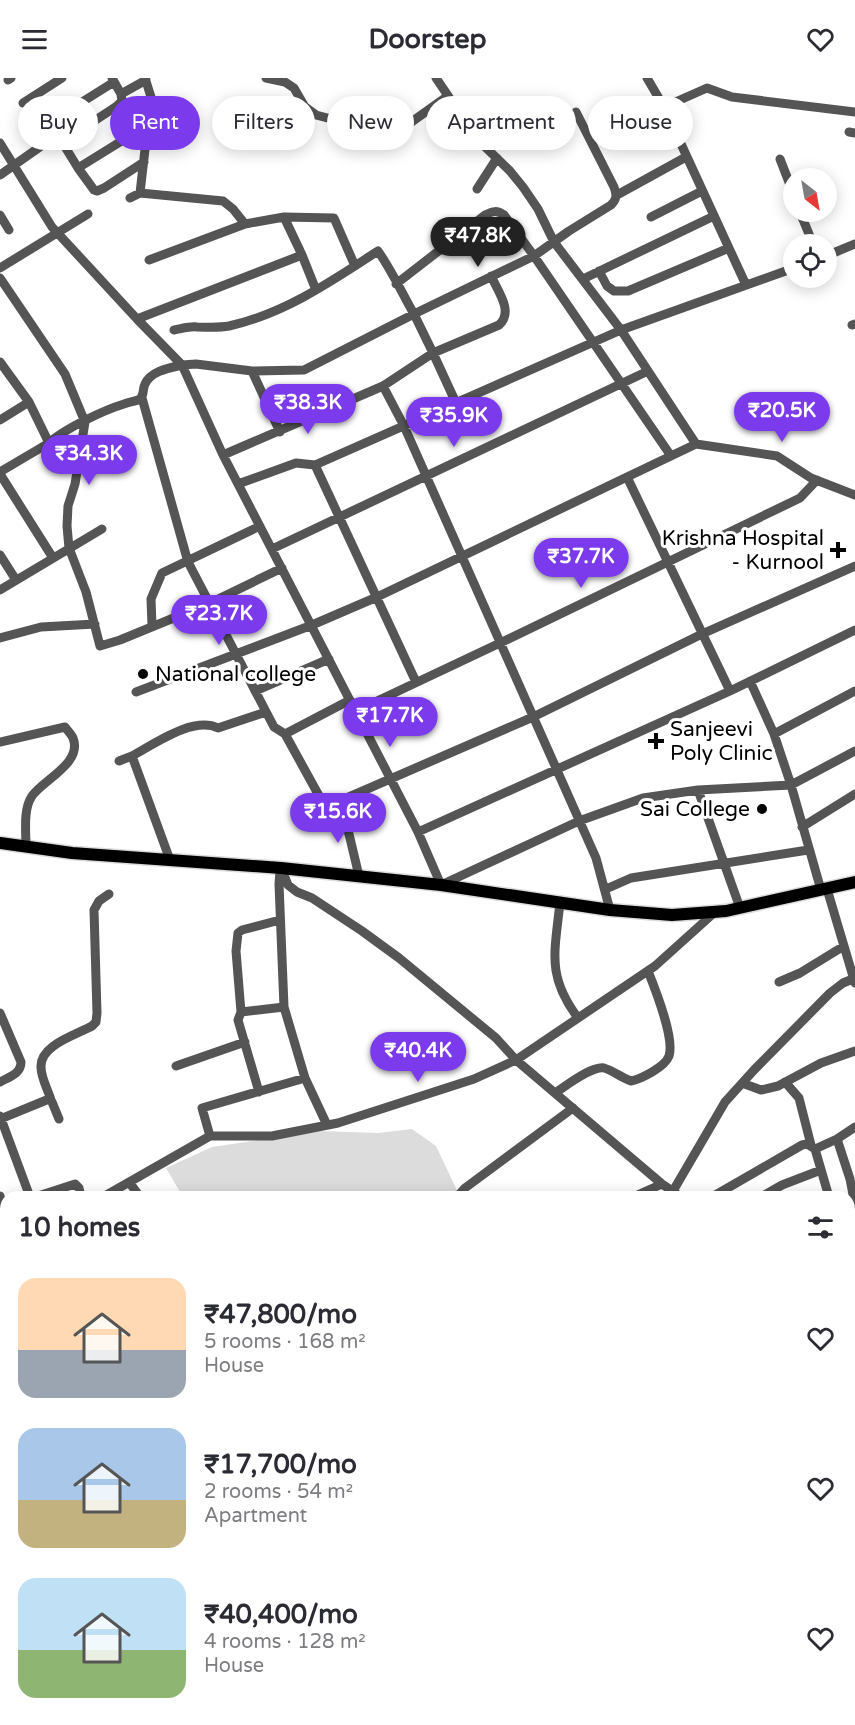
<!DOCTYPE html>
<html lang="en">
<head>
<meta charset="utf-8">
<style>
	:root { --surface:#fff; --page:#f2f2f3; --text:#2b2b33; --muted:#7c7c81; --accent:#7c3aed }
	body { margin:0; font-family:"Varela Round",sans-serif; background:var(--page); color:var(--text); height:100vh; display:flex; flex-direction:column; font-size:22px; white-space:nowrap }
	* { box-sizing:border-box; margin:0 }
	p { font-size:20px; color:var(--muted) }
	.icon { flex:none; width:33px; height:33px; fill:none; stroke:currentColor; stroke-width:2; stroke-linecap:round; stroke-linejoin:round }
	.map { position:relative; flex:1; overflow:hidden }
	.side { position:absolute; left:0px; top:1113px; width:855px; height:534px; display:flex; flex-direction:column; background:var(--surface); border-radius:18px 18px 0 0; box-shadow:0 3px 15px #0003 }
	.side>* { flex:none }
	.hud { position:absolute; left:18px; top:18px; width:819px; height:54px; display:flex; gap:12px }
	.needle { width:39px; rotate:149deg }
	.controls { position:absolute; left:783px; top:90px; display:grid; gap:12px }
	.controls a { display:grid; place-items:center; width:54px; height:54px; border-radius:50%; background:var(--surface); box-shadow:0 3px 15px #0003; font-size:30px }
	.price { position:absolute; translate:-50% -51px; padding:0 14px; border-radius:21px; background:var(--accent); color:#fff; font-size:20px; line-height:39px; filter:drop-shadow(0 2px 3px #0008) }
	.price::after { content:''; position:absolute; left:50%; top:36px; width:18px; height:14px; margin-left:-9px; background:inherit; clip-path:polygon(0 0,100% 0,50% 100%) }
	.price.active { background:#222; color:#fff }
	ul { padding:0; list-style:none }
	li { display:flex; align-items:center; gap:18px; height:150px; padding:0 18px }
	li span { display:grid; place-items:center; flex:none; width:168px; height:120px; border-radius:18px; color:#555 }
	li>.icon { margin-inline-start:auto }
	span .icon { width:72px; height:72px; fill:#fffc; stroke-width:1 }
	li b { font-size:26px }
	h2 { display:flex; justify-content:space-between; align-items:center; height:72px; padding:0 18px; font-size:26px }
	.pill { padding:0 21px; border-radius:27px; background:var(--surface); box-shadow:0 3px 15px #0003; font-size:21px; line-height:54px }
	.pill.active { background:var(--accent); color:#fff }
	header { display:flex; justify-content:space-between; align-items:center; height:78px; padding:0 18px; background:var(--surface); font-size:27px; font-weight:700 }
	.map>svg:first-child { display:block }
	.green { fill:#dcdcdc }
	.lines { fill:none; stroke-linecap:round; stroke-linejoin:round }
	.major-casing { stroke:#dbdbdb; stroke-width:15 }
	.minor { stroke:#555; stroke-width:9 }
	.major { stroke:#000; stroke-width:12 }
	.poi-dot { fill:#000; stroke:#fff; stroke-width:2 }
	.labels { text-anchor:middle; stroke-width:6; stroke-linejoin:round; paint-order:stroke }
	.poi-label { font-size:21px; fill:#000; stroke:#fff; text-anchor:end }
</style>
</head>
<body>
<header><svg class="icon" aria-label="menu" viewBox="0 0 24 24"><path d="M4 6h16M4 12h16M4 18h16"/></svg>Doorstep<svg class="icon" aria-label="heart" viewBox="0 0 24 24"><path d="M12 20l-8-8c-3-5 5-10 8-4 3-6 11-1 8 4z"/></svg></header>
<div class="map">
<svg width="855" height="1647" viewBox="0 0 855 1647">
	<rect width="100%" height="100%" fill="#fff"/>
	<!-- green -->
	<path class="green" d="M 412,1051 L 436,1068 L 460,1119 L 183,1119 L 166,1090 L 212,1069 L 320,1053 L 378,1055 Z
		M 6,1344 L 6,1641 L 80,1641 L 60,1647 L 0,1647 L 0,1347 Z"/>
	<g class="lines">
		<!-- major casing -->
		<g class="major-casing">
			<path id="major" d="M 0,765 L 72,775 L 281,790 L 441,807 L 610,832 L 672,837 L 726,833 L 855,804"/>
		</g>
		<!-- minor -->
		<path class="minor" d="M 112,0 L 121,16 L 146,2
			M 266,0 L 285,4 L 294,10 L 305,29 L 316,37 L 381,54 L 396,53 L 410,45 L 448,18
			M 436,0 L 478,62 L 510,93 L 523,109 L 538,131 L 554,164 L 621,252 L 696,366
			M 647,0 L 664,29 L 746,207
			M 8,2 L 11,0
			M 23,25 L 62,0
			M 664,29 L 707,10 L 732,19 L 855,34
			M 617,34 L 623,54 L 629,60 L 673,49
			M 50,43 L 62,64 L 117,28 L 122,23 L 121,16
			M 39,51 L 114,4
			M 849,54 L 855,55
			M 62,64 L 78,90
			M 0,65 L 52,149 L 137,241
			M 780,81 L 794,117
			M 144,84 L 104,110 L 97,113 L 94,112 L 78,90 L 149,46
			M 0,97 L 44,66
			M 477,111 L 497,80
			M 140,115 L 151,19 L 145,0
			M 617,117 L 686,79
			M 130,120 L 140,115 L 223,123 L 233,131 L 245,146
			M 800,134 L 813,166
			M 0,137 L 9,152
			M 284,139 L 302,177
			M 651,139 L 702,113
			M 826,178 L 855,166
			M 149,182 L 245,146 L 284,139 L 334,140 L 355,188
			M 0,190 L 88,136
			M 794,190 L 621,252 L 315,387 L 296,385 L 238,406 L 418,754 L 441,807 L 579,743 L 643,720 L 698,712 L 791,707 L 821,812
			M 599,193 L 607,208 L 614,213 L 628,213 L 729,170
			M 0,200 L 65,296 L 85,344 L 75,406 L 68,428 L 67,448 L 69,470 L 86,514 L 100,568 L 120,562 L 210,525 L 282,490
			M 583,201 L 714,138
			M 396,206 L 485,137 C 493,133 497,132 504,137 L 534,178 L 671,378
			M 852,247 L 855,246
			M 174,252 C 181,251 189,248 197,249 C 209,249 218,250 229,248 C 284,236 332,203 378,173 C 392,193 402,215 414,236 L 534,178 L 569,153 L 611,127 C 617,121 617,117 614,109 L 576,34
			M 0,284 L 29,324 L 0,342
			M 182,287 L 137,241 L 302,177 L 316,212
			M 252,293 L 304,292 L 414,236 L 433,275 L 499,247 C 514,234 498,213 491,198
			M 383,308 L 404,348 L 596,780 L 610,832
			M 142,320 L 188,484 L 274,649 L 285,656 L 323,725 L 328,728 L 533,639 L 702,556 L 855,488
			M 49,365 C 64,351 104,332 124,326 C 128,324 133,324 138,322 C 145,319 142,312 145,306 C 151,293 169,290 182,287
			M 223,377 L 182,287 L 196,286 L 252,293 L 280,354
			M 315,387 L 416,604
			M 0,394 L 49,365 L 29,324
			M 0,396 L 53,480
			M 627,399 L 696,366 L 777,378 L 811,400 L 855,417
			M 238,406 L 223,377 L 383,308 L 433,275 L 456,325
			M 272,471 L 648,293
			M 0,477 L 16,502
			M 0,512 L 102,451
			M 152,548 L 151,521 L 162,495 L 260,448
			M 0,560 L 41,549 L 95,546
			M 750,603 L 774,656 L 791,707 L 855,673
			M 255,613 L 329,581
			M 730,613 L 855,552
			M 136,614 L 312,547 L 377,519 L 627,399 L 730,613 L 418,754
			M 356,633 L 500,565 L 800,420 L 817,402
			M 285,656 L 350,622
			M 774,656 L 855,613
			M 0,664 L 65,649 C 67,652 72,657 73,660 C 83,685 43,702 32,718 C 23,731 26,754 26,769
			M 119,683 L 132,678
			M 698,712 L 740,830
			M 335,725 L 349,756 L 359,798
			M 802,749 L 855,716
			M 170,782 L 132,678 C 154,666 193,638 218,650 L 266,634
			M 281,790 L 288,807 L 297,814 L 312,820 L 362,853 L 399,880 L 496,960 L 516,982 L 662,1106 L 681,1119
			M 606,811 L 631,800 L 808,772
			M 827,811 L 855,905
			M 560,824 C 555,874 546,897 578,940
			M 779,904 L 800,895 L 844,868
			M 284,929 L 305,1000
			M 241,934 L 236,873 L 238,855 L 242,852 L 280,842
			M 0,935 L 21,984 C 21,996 9,999 0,1004
			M 176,988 L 245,964
			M 785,1004 L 799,1020 L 811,1067
			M 742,1005 L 761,1012 L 778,1008 L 821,985 L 855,973
			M 259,1014 L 238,942 L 241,934 L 284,929 L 279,806 L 280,793
			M 555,1015 C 566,1008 591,988 604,990 C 612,992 622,1000 631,1003 C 641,1001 665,989 669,978 C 675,960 655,911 648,893
			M 51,1022 C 48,1012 41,1000 41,989 C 40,967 76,957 92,948 L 96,944 L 97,935 L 94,832 L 99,823 L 109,816
			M 0,1038 L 30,1119
			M 0,1041 L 49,1021 L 52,1024 L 59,1041
			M 210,1058 L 202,1030 L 305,1000 L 327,1047
			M 837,1061 L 850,1101 L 855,1127
			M 129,1104 L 140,1119
			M 673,1113 L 725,1024 L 754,992 L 830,915 L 843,905 L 855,900
			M 0,1118 L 6,1138
			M 35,1119 L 75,1106 L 79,1110 L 81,1119
			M 103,1119 L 210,1058 L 272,1058 L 338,1045 L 474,1001 L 516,982 L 655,888 L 715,834
			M 457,1119 L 465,1110 L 573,1030
			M 633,1119 L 662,1106
			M 712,1119 L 802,1067 L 807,1066 L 815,1071
			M 761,1119 L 782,1107 L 821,1092
			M 829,1119 L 815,1071 L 837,1061 L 855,1049
			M 1,1165 L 6,1177
			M 849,1168 L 855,1166
			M 849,1188 L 853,1200
			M 0,1268 L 6,1282
			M 849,1332 L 855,1340
			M 849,1375 L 855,1371
			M 849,1386 L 855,1394
			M 849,1426 L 855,1422
			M 849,1438 L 855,1445
			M 849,1490 L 855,1498
			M 849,1531 L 855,1526
			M 524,1641 L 527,1647
			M 585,1641 L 588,1647
			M 624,1641 L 627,1647
			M 662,1641 L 666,1647
			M 740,1641 L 745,1647
			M 813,1641 L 817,1647
			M 372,1647 L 381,1641
			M 461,1647 L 474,1641
			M 636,1647 L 645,1641
			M 713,1647 L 720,1641
			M 783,1647 L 790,1641
			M 847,1647 L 855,1641"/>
		<!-- major -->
		<use href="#major" class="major"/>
	</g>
	<!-- markers -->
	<g class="poi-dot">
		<path d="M835 463h6v6h6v6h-6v6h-6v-6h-6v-6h6z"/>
		<circle cx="143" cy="596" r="6"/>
		<path d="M653 654h6v6h6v6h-6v6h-6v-6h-6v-6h6z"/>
		<circle cx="762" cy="731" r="6"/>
	</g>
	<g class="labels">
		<!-- poi labels -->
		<g class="poi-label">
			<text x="824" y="467">Krishna Hospital<tspan x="824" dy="24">- Kurnool</tspan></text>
			<text x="155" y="603" text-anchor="start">National college</text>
			<text x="670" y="658" text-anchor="start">Sanjeevi<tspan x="670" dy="24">Poly Clinic</tspan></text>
			<text x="750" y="738">Sai College</text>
		</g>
	</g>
</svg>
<div class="controls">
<a><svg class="needle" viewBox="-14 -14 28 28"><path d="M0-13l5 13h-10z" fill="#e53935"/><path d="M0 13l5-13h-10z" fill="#7c7c81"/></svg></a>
<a><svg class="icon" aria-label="locate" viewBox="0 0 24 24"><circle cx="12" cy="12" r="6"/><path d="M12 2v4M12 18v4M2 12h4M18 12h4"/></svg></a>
</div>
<b class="price active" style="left:478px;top:190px">₹47.8K</b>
<b class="price" style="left:308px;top:357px">₹38.3K</b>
<b class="price" style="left:782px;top:365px">₹20.5K</b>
<b class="price" style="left:454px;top:370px">₹35.9K</b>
<b class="price" style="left:89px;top:408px">₹34.3K</b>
<b class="price" style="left:581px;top:511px">₹37.7K</b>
<b class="price" style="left:219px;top:568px">₹23.7K</b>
<b class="price" style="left:390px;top:670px">₹17.7K</b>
<b class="price" style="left:338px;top:766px">₹15.6K</b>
<b class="price" style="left:418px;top:1005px">₹40.4K</b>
<div class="hud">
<a class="pill">Buy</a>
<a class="pill active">Rent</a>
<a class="pill">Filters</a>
<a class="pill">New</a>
<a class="pill">Apartment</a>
<a class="pill">House</a>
</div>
<section class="side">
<h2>10 homes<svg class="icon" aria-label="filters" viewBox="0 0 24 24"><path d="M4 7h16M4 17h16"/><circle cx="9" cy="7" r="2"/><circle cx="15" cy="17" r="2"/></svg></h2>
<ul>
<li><span style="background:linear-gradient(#ffd9b3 60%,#9aa5b1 0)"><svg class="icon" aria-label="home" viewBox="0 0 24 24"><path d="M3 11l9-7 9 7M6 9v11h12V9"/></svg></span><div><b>₹47,800/mo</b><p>5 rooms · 168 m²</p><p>House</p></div><svg class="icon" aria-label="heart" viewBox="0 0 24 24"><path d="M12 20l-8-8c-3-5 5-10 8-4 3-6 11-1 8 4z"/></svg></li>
<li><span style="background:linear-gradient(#a9c7e8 60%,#c2b280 0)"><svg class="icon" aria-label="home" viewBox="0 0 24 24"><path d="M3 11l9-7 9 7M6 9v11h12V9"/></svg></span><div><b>₹17,700/mo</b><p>2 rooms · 54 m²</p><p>Apartment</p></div><svg class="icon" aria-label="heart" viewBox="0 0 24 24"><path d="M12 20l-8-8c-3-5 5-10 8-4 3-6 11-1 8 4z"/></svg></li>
<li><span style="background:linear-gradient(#bfe0f5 60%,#8fb573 0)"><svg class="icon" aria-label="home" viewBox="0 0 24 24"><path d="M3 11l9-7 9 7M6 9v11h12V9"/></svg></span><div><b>₹40,400/mo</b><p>4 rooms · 128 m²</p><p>House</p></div><svg class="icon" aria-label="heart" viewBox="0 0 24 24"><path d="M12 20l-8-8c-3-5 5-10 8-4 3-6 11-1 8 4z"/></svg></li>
</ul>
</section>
</div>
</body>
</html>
